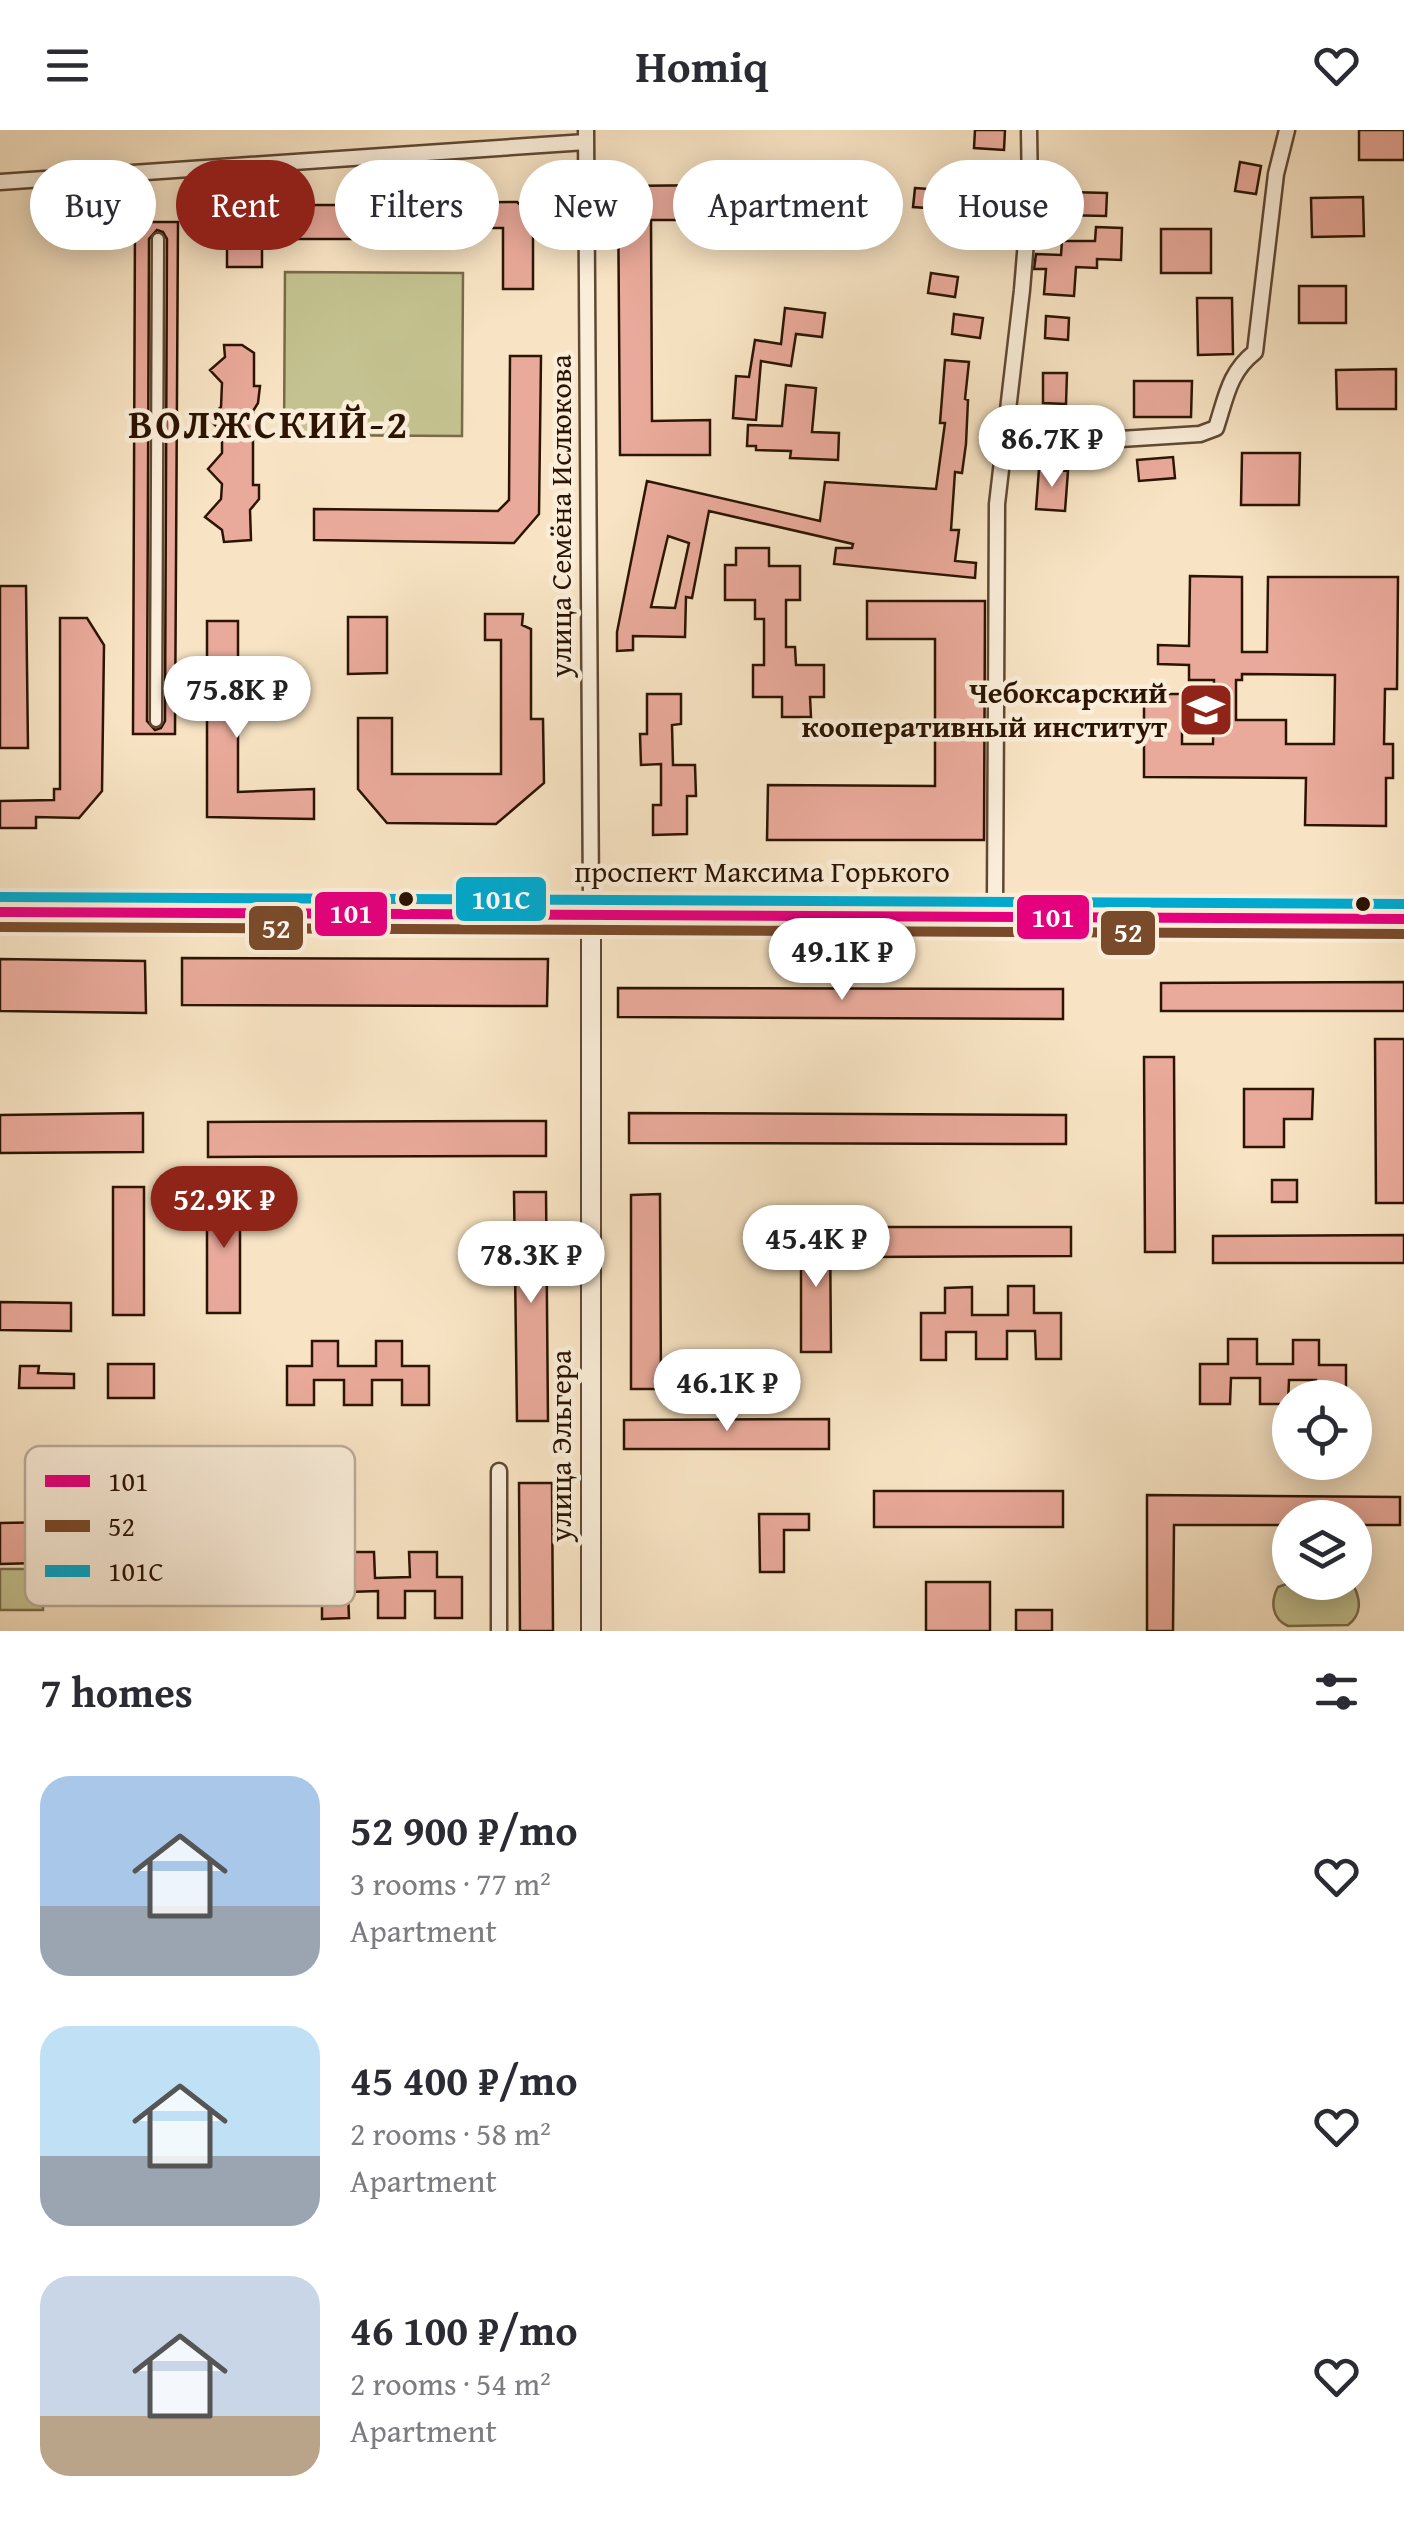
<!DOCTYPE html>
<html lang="en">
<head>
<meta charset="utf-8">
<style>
	:root { --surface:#fff; --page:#f7f7f7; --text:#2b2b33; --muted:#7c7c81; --accent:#8f2418 }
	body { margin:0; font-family:"Gentium Book Plus",serif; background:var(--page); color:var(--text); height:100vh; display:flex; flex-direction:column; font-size:38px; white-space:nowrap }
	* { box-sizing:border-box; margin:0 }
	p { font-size:32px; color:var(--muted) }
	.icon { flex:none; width:55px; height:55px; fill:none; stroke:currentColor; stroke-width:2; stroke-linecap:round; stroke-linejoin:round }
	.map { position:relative; height:1501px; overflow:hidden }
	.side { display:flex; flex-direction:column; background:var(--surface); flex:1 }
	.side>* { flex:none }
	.hud { position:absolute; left:30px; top:30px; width:1345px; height:90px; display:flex; gap:20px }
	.controls { position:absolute; left:1272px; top:1250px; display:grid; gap:20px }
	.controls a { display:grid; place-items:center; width:100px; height:100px; border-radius:50%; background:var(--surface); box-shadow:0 5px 25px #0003; font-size:50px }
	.price { position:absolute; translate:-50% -85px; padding:0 22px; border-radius:35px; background:#fff; color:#222; font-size:32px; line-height:65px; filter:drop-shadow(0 2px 5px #0008) }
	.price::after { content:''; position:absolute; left:50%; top:60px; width:30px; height:22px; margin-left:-15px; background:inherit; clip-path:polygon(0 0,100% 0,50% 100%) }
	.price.current { background:var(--accent); color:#fff }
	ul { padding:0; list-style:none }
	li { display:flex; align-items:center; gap:30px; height:250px; padding:0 40px }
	li span { display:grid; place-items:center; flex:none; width:280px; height:200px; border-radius:30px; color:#555 }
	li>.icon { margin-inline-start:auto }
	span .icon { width:120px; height:120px; fill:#fffc; stroke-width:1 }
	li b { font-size:42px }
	h2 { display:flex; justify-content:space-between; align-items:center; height:120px; padding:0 40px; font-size:42px }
	.chip { padding:0 35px; border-radius:45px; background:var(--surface); box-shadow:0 5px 25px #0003; font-size:35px; line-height:90px }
	.chip.current { background:var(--accent); color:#fff }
	header { display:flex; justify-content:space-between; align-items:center; height:130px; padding:0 40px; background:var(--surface); font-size:45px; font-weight:600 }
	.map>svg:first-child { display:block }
	.green { fill:#c4c290; stroke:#786b49; stroke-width:2.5 }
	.building { fill:#eaaa9b; stroke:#2c1402; stroke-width:2.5; fill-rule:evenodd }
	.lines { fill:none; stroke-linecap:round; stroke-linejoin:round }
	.pedestrian-casing { stroke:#5f4832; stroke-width:15 }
	.minor-casing { stroke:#5f4832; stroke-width:19 }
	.tertiary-casing { stroke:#5f4832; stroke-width:22 }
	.secondary-casing { stroke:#2c1402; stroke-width:25 }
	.pedestrian { stroke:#faedd9; stroke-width:10 }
	.minor { stroke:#faedd9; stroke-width:14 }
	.tertiary { stroke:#faedd9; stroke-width:18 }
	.secondary { stroke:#faedd9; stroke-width:20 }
	.bus-1-casing { stroke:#faedd9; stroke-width:18 }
	.bus-2-casing { stroke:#faedd9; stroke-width:18 }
	.bus-3-casing { stroke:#faedd9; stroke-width:18 }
	.bus-1 { stroke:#e5007d; stroke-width:10 }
	.bus-2 { stroke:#7a4b2a; stroke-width:10 }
	.bus-3 { stroke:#00a9ce; stroke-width:10 }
	.bus-dot { fill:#2c1402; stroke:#faedd9; stroke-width:4 }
	.labels { text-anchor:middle; stroke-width:9; stroke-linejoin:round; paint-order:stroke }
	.street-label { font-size:30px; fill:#2c1402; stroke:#faedd9 }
	.poi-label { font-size:30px; font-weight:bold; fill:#2c1402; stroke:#faedd9; text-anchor:end }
	.district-label { font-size:40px; font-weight:bold; letter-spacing:2.5px; fill:#2c1402; stroke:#faedd9 }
	.key { fill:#faedd9; stroke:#bcac98; stroke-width:2.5 }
	.key-label { font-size:28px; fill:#2c1402 }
	.line-badge { stroke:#faedd9; stroke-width:4 }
	.badge-label { font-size:28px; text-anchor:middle; font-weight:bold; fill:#fff }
</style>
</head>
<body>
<header><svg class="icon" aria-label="menu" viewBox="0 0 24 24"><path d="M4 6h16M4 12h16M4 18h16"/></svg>Homiq<svg class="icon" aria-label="heart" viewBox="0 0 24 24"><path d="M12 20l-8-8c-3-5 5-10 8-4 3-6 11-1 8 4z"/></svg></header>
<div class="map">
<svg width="1404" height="1501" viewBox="0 0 1404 1501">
	<rect width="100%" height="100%" fill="#f8e4c4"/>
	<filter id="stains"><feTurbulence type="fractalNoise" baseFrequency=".002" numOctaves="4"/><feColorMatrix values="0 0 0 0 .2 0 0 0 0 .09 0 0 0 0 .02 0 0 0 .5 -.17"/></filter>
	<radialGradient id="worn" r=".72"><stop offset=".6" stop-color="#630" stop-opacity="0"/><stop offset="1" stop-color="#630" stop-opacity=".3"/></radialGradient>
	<!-- green -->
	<path class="green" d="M 285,142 L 463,143 L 462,306 L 284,305 Z
		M 0,1439 L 43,1439 L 43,1480 L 0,1480 Z
		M 1289,1453 L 1353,1455 C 1361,1469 1362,1485 1348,1495 L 1288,1496 C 1272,1489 1270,1472 1278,1457 Z"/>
	<!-- building -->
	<path class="building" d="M 975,0 L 1005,0 L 1004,20 L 974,18 Z
		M 1359,0 L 1404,0 L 1404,30 L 1359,30 Z
		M 1240,32 L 1261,36 L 1256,64 L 1235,61 Z
		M 964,39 L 993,41 L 989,86 L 998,87 L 996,117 L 972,115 L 976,69 L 962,68 Z
		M 792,48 L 866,53 L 863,83 L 789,78 Z
		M 723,55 L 723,90 L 651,90 L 652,291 L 710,290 L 710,325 L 620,325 L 618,56 Z
		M 915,58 L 942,60 L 940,79 L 913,77 Z
		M 1068,62 L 1107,63 L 1106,86 L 1059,85 L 1059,103 L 1038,102 L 1040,70 L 1068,71 Z
		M 1363,67 L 1364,106 L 1312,107 L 1311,68 Z
		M 517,72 L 533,86 L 533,159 L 503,159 L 503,98 L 428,98 L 428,73 Z
		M 227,75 L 364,75 L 364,109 L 262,109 L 262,137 L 227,137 Z
		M 135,92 L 178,92 L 175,604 L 133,604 ZM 157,100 L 163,102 L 167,109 L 165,591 L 161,598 L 155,600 L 147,591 L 149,109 Z
		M 1096,97 L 1122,98 L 1121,130 L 1097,129 L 1097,138 L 1076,137 L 1074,166 L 1044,164 L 1046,139 L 1034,139 L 1036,124 L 1061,125 L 1062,111 L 1095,111 Z
		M 1161,99 L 1211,99 L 1211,143 L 1161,143 Z
		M 931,143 L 958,147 L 955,167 L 928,163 Z
		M 1299,156 L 1346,156 L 1346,193 L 1299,193 Z
		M 1197,168 L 1232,168 L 1233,224 L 1198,225 Z
		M 785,178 L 825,183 L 822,207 L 796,204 L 791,236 L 761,231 L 756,290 L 733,288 L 736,246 L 749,247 L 755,210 L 781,214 Z
		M 954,184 L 983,188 L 980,208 L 952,204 Z
		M 1046,186 L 1069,188 L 1068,210 L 1045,208 Z
		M 224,215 L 242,215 L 254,223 L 254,256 L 260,256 L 258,273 L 253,281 L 253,355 L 259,355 L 259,369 L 250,380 L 251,410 L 224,412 L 222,400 L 205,387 L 221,369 L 222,354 L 208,339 L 222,323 L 222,302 L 208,288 L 221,277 L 222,253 L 210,240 L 225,227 Z
		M 510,226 L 541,226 L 539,384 L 514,413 L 314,410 L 314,379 L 498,381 L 509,370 Z
		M 945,230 L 969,232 L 965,269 L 968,270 L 966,314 L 962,343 L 955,342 L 951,400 L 959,400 L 955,431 L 976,433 L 975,448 L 834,434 L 836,418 L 852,418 L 853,414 L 709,381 L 692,468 L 686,467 L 685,507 L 633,506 L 633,520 L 617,521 L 617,502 L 647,351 L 820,391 L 825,352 L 936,359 L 945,293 L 940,293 ZM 668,406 L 689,413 L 675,478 L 651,477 Z
		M 1396,239 L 1396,279 L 1337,279 L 1336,240 Z
		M 1043,243 L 1067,243 L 1066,274 L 1043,273 Z
		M 1134,251 L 1192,251 L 1191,287 L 1134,287 Z
		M 786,255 L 816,258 L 812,302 L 839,303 L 838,330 L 790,328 L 791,321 L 756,320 L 756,316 L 747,316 L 748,295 L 782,296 Z
		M 1242,323 L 1300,323 L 1299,375 L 1241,375 Z
		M 1173,327 L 1175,348 L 1139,351 L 1137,330 Z
		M 1039,339 L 1068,341 L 1065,381 L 1036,379 Z
		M 736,418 L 769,418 L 769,436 L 800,436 L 800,470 L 786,470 L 786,517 L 795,517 L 796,535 L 824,535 L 824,567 L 810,567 L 811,587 L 782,587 L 782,567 L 753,567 L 753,535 L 764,535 L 764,489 L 755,489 L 755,470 L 725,470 L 725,435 L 736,435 Z
		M 1190,446 L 1242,447 L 1242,522 L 1267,522 L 1268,447 L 1398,447 L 1397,559 L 1385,559 L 1384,614 L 1393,614 L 1393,648 L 1386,648 L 1386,696 L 1305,695 L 1306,648 L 1144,647 L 1144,564 L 1182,564 L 1182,614 L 1213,614 L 1214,550 L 1189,550 L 1189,535 L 1158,534 L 1158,515 L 1189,516 ZM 1242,544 L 1335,545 L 1334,614 L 1286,614 L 1286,590 L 1236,590 L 1236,550 L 1242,550 Z
		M 0,456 L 26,456 L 28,618 L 0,618 Z
		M 867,471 L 985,471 L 984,710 L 767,710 L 768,655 L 935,656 L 935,509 L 867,509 Z
		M 485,484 L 523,484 L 522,495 L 531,499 L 531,589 L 543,589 L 544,653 L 496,694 L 387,693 L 358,659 L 358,588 L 392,588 L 392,644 L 501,644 L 501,510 L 485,510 Z
		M 348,487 L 387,487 L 387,543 L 348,544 Z
		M 60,488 L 87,488 L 104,515 L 102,661 L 79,688 L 36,687 L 36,698 L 0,698 L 0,671 L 54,670 L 54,659 L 60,659 Z
		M 207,491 L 238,491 L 238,662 L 314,659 L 314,689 L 207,687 Z
		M 647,564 L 681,564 L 681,594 L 672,595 L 673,635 L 695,635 L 696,666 L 687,666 L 687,704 L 653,705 L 653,675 L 661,675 L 661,634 L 641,635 L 640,604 L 647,604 Z
		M 182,828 L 548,829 L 547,876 L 182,875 Z
		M 0,829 L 145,831 L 146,883 L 0,881 Z
		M 1404,852 L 1404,881 L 1161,881 L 1161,853 Z
		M 618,858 L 1063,859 L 1063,889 L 618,887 Z
		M 1375,909 L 1404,909 L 1404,1073 L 1376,1073 Z
		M 1144,927 L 1174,927 L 1175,1122 L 1145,1122 Z
		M 1244,959 L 1313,959 L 1312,989 L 1284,989 L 1284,1017 L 1244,1017 Z
		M 143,983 L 143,1022 L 0,1023 L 0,985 Z
		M 629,983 L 1066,985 L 1066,1014 L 629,1013 Z
		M 546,991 L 546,1026 L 208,1027 L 208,992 Z
		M 1272,1050 L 1297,1050 L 1297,1072 L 1272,1072 Z
		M 113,1057 L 144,1057 L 144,1185 L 113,1185 Z
		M 207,1059 L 240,1059 L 240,1183 L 207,1183 Z
		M 514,1062 L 546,1062 L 548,1291 L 517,1291 Z
		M 660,1064 L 661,1259 L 631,1259 L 631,1065 Z
		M 801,1097 L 830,1097 L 831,1222 L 801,1222 Z
		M 862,1097 L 1071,1097 L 1071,1126 L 862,1127 Z
		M 1404,1105 L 1404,1133 L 1213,1133 L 1213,1106 Z
		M 1008,1156 L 1034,1156 L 1034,1183 L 1061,1183 L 1061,1229 L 1036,1229 L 1035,1201 L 1007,1201 L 1007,1229 L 976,1229 L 976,1202 L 946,1202 L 946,1230 L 921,1230 L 921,1183 L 945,1183 L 945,1158 L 972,1157 L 972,1185 L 1008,1185 Z
		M 0,1172 L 71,1173 L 71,1201 L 0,1200 Z
		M 1228,1209 L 1257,1209 L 1257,1234 L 1293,1234 L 1293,1210 L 1319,1210 L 1319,1235 L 1346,1235 L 1346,1268 L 1316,1268 L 1316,1250 L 1289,1250 L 1288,1274 L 1260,1274 L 1260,1248 L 1231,1248 L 1230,1274 L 1200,1274 L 1200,1234 L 1228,1234 Z
		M 312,1211 L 338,1211 L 338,1236 L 376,1236 L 376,1211 L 402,1211 L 402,1236 L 429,1236 L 429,1275 L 402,1275 L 402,1250 L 372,1250 L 372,1275 L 344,1275 L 344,1250 L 314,1250 L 314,1275 L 287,1275 L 287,1236 L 312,1236 Z
		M 108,1234 L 154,1234 L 154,1268 L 108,1268 Z
		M 20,1236 L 39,1236 L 38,1243 L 74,1244 L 74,1258 L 19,1258 Z
		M 829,1289 L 829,1319 L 624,1319 L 624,1290 Z
		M 199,1328 L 199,1419 L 38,1419 L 38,1433 L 0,1434 L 0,1393 L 56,1392 L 56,1329 ZM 111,1350 L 172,1350 L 172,1392 L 111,1392 Z
		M 519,1353 L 552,1353 L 553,1501 L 520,1501 Z
		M 874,1361 L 1063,1361 L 1063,1397 L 874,1397 Z
		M 1147,1365 L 1400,1367 L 1400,1395 L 1355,1395 L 1355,1388 L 1290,1388 L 1290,1395 L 1174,1395 L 1173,1501 L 1147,1501 Z
		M 759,1384 L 809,1384 L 809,1400 L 784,1400 L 784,1442 L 760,1442 Z
		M 346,1422 L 374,1422 L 375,1448 L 410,1447 L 409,1422 L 437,1422 L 437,1447 L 462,1447 L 462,1488 L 435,1488 L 435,1461 L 405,1461 L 405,1488 L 378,1488 L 378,1461 L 348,1462 L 349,1488 L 322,1489 L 322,1448 L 346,1448 Z
		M 926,1452 L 990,1452 L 990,1501 L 926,1501 Z
		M 1016,1480 L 1052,1480 L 1052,1501 L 1016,1501 Z"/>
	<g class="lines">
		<!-- pedestrian casing -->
		<g class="pedestrian-casing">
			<path id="pedestrian" d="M 156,591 L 158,109"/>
		</g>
		<!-- minor casing -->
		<g class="minor-casing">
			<path id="minor" d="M 586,0 L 591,772
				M 0,52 L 586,12
				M 1002,324 L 1041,314 L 1200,304 L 1216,298 C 1226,268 1229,242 1255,222 L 1276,44 L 1287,0
				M 995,774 L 997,374 L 1022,160 L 1030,63 L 1029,0
				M 499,1341 L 499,1501"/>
		</g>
		<!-- tertiary casing -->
		<g class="tertiary-casing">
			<path id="tertiary" d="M 591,784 L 591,1501"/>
		</g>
		<!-- secondary casing -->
		<g class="secondary-casing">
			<path id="secondary" d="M 0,782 L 1404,789"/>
		</g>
		<!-- pedestrian -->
		<use href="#pedestrian" class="pedestrian"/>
		<!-- minor -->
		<use href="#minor" class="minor"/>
		<!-- tertiary -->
		<use href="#tertiary" class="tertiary"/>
		<!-- secondary -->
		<use href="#secondary" class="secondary"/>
		<!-- bus-1 casing -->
		<g class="bus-1-casing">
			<path id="bus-1" d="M 0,782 L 1404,789"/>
		</g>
		<!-- bus-2 casing -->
		<g class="bus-2-casing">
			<path id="bus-2" d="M 0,797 L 1404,804"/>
		</g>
		<!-- bus-3 casing -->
		<g class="bus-3-casing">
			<path id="bus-3" d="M 0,767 L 1404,774"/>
		</g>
		<!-- bus-1 -->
		<use href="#bus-1" class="bus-1"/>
		<!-- bus-2 -->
		<use href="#bus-2" class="bus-2"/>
		<!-- bus-3 -->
		<use href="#bus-3" class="bus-3"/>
	</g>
	<!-- icons -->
	<defs>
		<g id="university-square" transform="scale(2.875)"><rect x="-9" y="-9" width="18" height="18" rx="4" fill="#8f2418" stroke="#faedd9"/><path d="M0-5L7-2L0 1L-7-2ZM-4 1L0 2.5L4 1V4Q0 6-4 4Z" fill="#fff"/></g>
	</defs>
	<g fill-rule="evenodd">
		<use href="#university-square" x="1206" y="580"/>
	</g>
	<!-- markers -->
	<g class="bus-dot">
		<circle cx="406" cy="769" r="9"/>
		<circle cx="1363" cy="774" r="9"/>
	</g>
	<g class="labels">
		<!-- street labels -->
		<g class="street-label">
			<text transform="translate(561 386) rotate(-90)" y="10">улица Семёна Ислюкова</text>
			<text x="762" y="752">проспект Максима Горького</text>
			<text transform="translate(561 1316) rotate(-90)" y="10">улица Эльгера</text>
		</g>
		<!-- poi labels -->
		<g class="poi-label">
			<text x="1167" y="573">Чебоксарский<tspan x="1167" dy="34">кооперативный институт</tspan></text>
		</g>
		<!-- district labels -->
		<g class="district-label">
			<text x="269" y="308">ВОЛЖСКИЙ-2</text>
		</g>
	</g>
	<!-- legend -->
	<rect x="25" y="1316" width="330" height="160" rx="15" class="key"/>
	<rect x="45" y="1345" width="45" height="12" fill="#e5007d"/>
	<rect x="45" y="1390" width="45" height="12" fill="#7a4b2a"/>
	<rect x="45" y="1435" width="45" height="12" fill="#00a9ce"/>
	<g class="key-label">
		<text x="108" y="1361">101</text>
		<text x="108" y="1406">52</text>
		<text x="108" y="1451">101С</text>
	</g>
	<g class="line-badge">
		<rect x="454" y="745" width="94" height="48" rx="10" fill="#00a9ce"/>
		<rect x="313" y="760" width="76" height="48" rx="10" fill="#e5007d"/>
		<rect x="1015" y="763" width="76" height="48" rx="10" fill="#e5007d"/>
		<rect x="247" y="774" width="58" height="48" rx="10" fill="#7a4b2a"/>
		<rect x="1099" y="779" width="58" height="48" rx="10" fill="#7a4b2a"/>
	</g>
	<g class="badge-label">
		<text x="501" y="779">101С</text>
		<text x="351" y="793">101</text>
		<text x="1053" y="797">101</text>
		<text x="276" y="808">52</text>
		<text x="1128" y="812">52</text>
	</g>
	<rect width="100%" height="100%" filter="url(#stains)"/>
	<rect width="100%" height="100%" fill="url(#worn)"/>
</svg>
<div class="controls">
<a><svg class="icon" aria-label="locate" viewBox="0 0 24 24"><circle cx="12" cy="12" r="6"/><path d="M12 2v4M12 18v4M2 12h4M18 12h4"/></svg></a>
<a><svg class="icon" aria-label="layers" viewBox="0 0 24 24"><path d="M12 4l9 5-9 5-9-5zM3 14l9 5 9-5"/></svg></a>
</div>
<b class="price" style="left:1052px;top:360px">86.7K ₽</b>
<b class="price" style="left:237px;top:611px">75.8K ₽</b>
<b class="price" style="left:842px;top:873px">49.1K ₽</b>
<b class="price current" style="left:224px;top:1121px">52.9K ₽</b>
<b class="price" style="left:816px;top:1160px">45.4K ₽</b>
<b class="price" style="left:531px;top:1176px">78.3K ₽</b>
<b class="price" style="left:727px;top:1304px">46.1K ₽</b>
<div class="hud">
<a class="chip">Buy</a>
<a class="chip current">Rent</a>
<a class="chip">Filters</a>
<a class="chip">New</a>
<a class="chip">Apartment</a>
<a class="chip">House</a>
</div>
</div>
<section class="side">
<h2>7 homes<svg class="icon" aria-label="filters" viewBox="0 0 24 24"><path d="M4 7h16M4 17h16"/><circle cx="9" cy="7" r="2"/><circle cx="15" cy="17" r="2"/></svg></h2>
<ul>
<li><span style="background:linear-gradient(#a9c7e8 65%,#9aa5b1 0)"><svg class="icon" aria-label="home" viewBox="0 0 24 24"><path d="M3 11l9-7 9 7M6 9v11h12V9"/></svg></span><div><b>52 900 ₽/mo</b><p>3 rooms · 77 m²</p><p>Apartment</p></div><svg class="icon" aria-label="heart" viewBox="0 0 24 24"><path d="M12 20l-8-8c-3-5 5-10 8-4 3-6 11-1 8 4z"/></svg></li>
<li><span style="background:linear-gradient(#bfe0f5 65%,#9aa5b1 0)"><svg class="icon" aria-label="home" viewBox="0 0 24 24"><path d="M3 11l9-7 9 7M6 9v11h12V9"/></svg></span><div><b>45 400 ₽/mo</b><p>2 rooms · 58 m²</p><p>Apartment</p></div><svg class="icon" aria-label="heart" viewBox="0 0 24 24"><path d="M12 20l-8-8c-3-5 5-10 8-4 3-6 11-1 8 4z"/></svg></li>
<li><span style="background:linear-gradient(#c9d6e8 70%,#b9a48a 0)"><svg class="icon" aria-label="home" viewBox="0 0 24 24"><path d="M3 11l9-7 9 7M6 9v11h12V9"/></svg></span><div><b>46 100 ₽/mo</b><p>2 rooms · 54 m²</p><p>Apartment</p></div><svg class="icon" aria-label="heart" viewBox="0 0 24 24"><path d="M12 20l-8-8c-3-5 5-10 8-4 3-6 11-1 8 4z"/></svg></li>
</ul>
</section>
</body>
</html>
